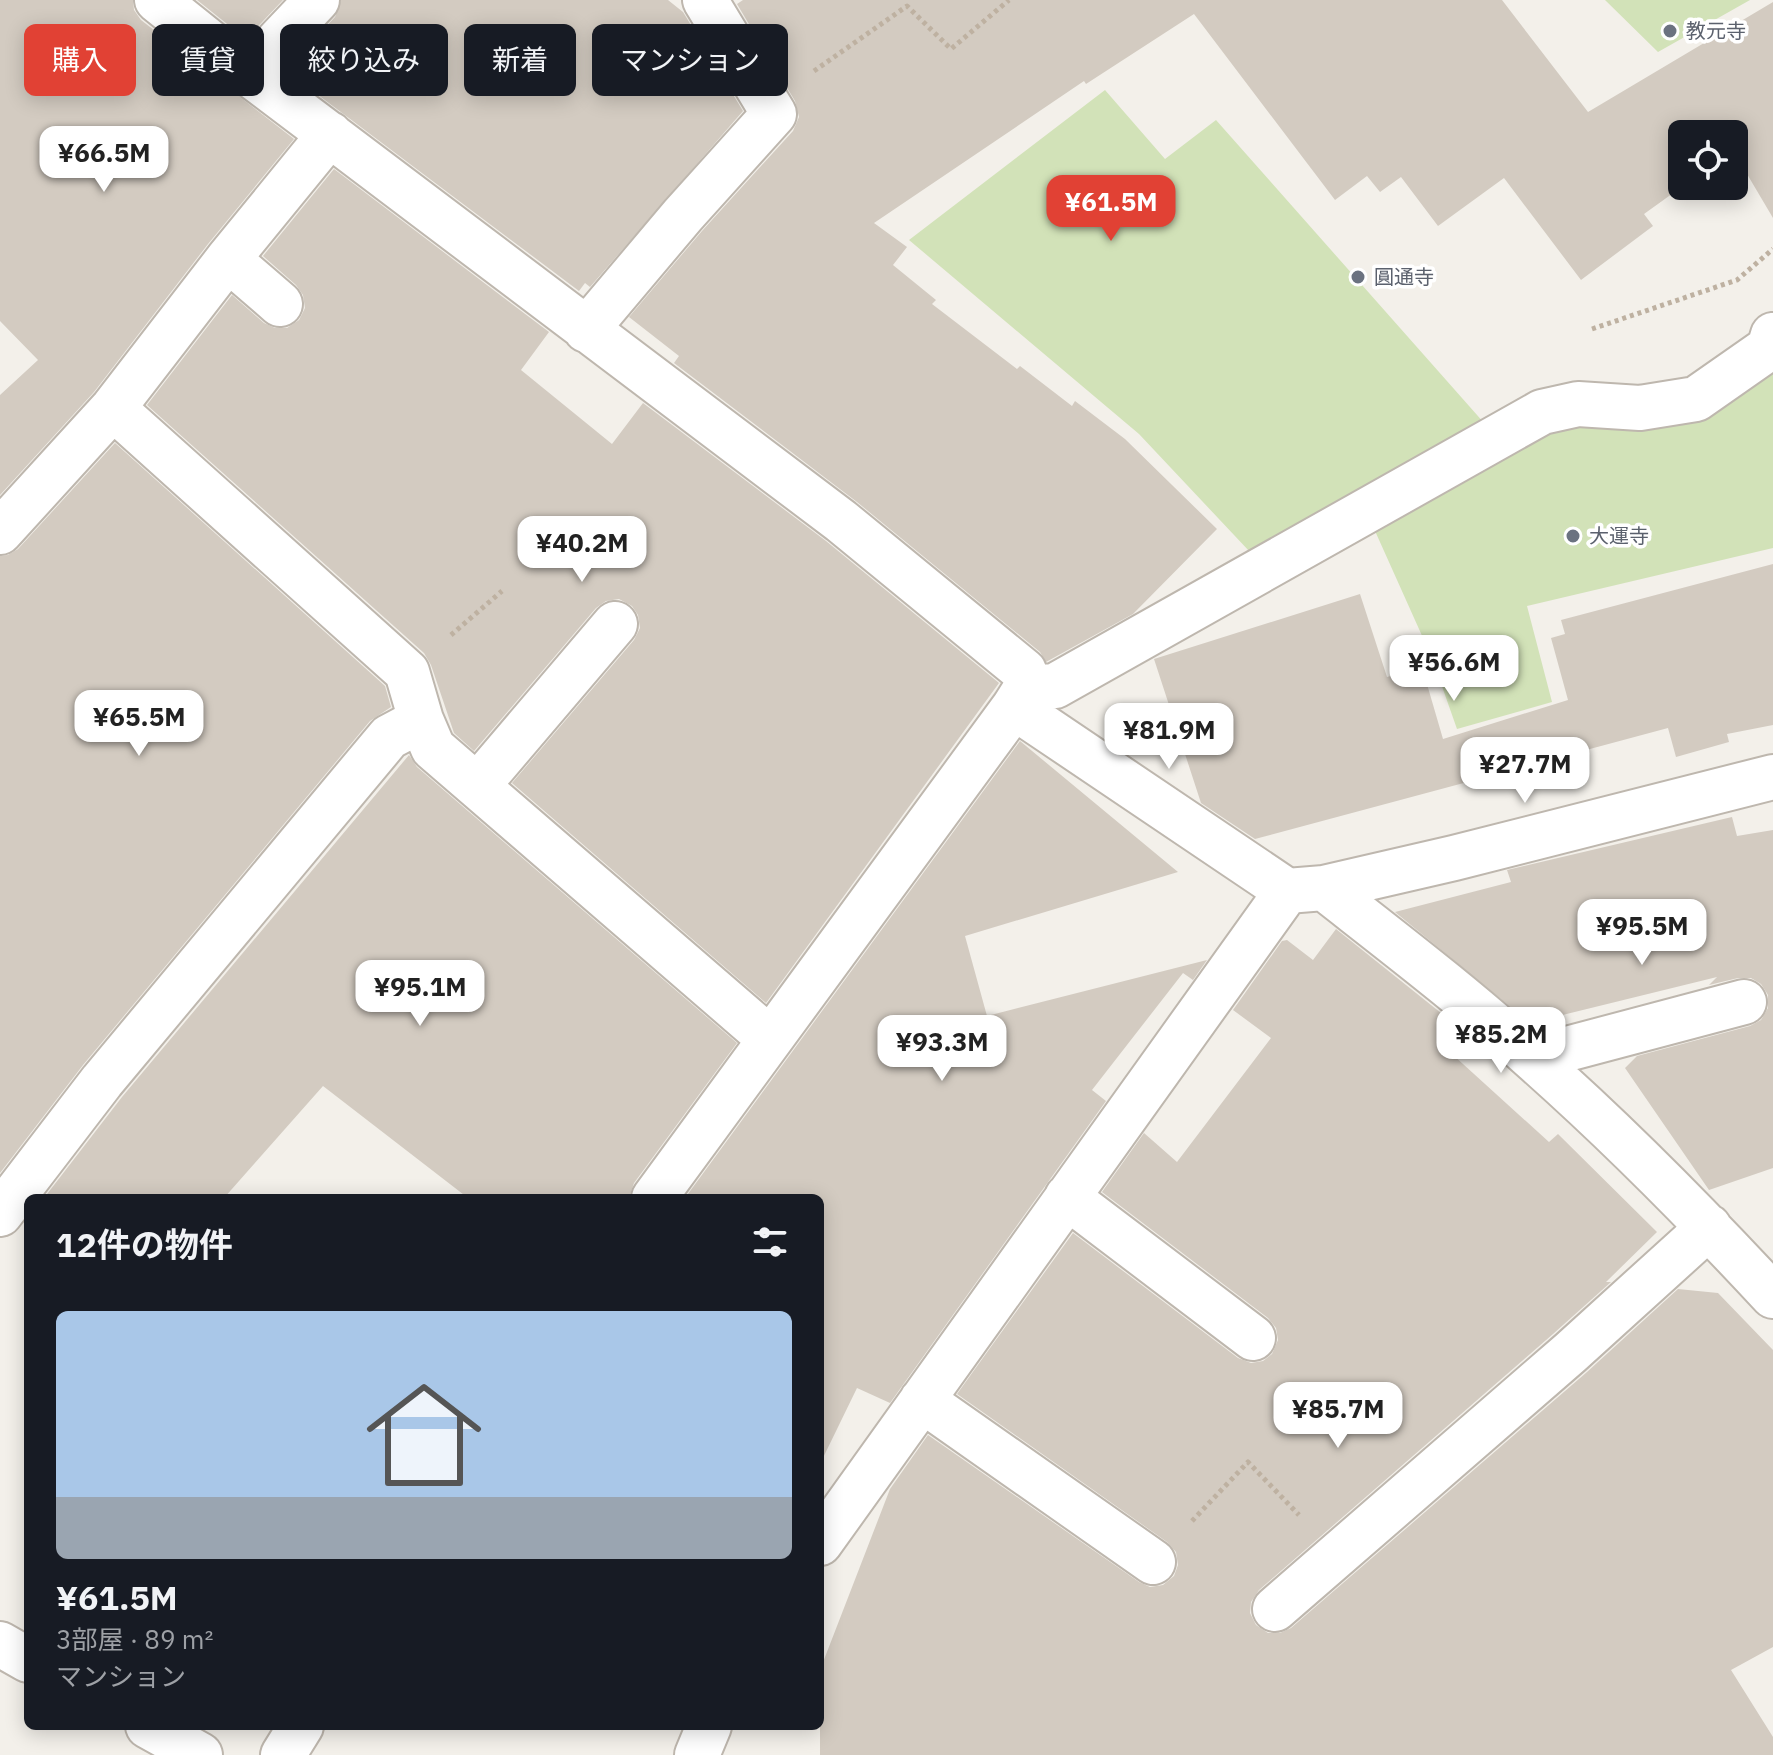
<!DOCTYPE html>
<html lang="ja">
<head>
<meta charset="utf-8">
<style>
	:root { --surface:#171b24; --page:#242831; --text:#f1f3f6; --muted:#9ea1a6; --accent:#e14134 }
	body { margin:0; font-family:"IBM Plex Sans","Noto Sans JP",sans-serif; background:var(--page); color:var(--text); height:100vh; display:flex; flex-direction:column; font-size:30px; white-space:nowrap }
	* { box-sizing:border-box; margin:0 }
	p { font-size:26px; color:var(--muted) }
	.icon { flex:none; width:44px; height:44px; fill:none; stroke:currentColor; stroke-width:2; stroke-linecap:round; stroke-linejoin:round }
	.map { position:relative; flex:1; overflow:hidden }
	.details { position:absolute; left:24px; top:1194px; width:800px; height:536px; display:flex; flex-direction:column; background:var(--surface); border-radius:12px; box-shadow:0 4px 20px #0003 }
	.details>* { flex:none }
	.banner { position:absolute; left:24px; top:24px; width:800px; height:72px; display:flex; gap:16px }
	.fabs { position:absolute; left:1668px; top:120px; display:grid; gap:16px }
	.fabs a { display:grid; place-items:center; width:80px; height:80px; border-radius:12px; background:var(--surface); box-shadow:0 4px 20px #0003; font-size:40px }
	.price { position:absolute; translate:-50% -68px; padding:0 18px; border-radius:16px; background:#fff; color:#222; font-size:26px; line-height:52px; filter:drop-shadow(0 2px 4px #0008) }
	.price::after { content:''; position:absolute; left:50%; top:48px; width:24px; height:18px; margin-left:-12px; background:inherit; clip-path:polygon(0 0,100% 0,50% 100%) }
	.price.current { background:var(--accent); color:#fff }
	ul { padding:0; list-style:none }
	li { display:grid; align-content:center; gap:16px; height:424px; padding:0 32px }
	li span { display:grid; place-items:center; height:248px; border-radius:12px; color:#555 }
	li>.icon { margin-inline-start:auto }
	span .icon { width:144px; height:144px; fill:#fffc; stroke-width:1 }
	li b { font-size:34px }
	h2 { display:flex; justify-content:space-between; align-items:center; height:96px; padding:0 32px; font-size:34px }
	.chip { padding:0 28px; border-radius:12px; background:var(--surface); box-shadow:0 4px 20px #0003; font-size:28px; line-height:72px }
	.chip.current { background:var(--accent); color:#fff }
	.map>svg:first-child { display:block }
	.green { fill:#d2e2b8 }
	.building { fill:#d3cbc1 }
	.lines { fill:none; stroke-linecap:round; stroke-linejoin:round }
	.minor-casing { stroke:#beb7ae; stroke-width:48 }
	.path { stroke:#beb1a1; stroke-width:5; stroke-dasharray:4 4; stroke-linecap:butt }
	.minor { stroke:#fff; stroke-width:44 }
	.worship-dot { fill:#6b7280; stroke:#fff; stroke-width:3 }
	.labels { text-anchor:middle; stroke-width:7; stroke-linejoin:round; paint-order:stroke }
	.worship-label { font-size:20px; fill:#5b616d; stroke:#fff; text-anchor:start }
</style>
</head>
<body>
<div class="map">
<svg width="1773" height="1755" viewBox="0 0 1773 1755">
	<rect width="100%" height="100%" fill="#f3f0ea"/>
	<!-- green -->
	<path class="green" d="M 1605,0 L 1750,0 L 1658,52 Z
		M 1105,90 L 1165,159 L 1216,120 L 1485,424 L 1250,552 L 1139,434 L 909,240 Z
		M 1773,359 L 1773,548 L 1527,606 L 1552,702 L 1457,729 L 1432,658 L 1371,522 L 1545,426 Z"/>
	<!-- building -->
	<path class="building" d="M 0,0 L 133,0 L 134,10 L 141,20 L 294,139 L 208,244 L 94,392 L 0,495 L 0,395 L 38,360 L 0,321 Z
		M 197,0 L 283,0 L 246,39 Z
		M 341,0 L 668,0 L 683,12 L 743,111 L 590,287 L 585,283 L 579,291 L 285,70 L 335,17 Z
		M 743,0 L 1502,0 L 1588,112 L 1773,2 L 1773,218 L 1734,152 L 1734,134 L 1682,134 L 1683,186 L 1644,214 L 1653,226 L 1581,280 L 1504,178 L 1438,226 L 1401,177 L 1380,192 L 1367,176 L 1335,200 L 1194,14 L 1086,84 L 1084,81 L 874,223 L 907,247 L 893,265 L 936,300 L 932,304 L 1017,369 L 1020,366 L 1072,406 L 1075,401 L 1125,439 L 1217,529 L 1133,614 L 1046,662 L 1040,652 L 857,502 L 674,363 L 679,356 L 629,317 L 702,231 L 793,131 L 799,117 L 795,101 L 737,4 Z
		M 334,169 L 549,332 L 521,370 L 612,444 L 643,403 L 826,541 L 999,683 L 766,1003 L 512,783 L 634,640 L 640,628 L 638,615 L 632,606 L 619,599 L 606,601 L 596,608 L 474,751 L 454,733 L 431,665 L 424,653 L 147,405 L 232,295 L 264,323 L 275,328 L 287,328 L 299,320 L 305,308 L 303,295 L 296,285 L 263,256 Z
		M 115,443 L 385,686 L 391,707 L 370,721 L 83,1065 L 0,1173 L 0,556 L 8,555 L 18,549 Z
		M 1773,564 L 1773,725 L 1727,734 L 1729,742 L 1676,757 L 1668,728 L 1255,839 L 1201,803 L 1154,659 L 1360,594 L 1387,677 L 1422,667 L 1443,739 L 1568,700 L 1551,638 L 1565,634 L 1561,620 Z
		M 1020,741 L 1178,872 L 965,936 L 987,1016 L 1207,960 L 1193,980 L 1183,973 L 1092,1090 L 1106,1101 L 890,1403 L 857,1388 L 820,1464 L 820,1198 L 685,1198 Z
		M 409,755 L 417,767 L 737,1043 L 634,1183 L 629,1198 L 468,1198 L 323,1086 L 224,1198 L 44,1198 L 122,1097 Z
		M 1732,817 L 1737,836 L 1773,830 L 1773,1168 L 1709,1190 L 1625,1068 L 1637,1056 L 1750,1026 L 1761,1020 L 1768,1008 L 1768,995 L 1761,984 L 1751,978 L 1738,978 L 1709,985 L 1717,977 L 1530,1023 L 1395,912 L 1511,882 L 1507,870 Z
		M 1336,929 L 1471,1037 L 1441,1044 L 1549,1142 L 1558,1134 L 1657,1232 L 1606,1282 L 1611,1282 L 1553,1334 L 1259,1590 L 1251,1602 L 1250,1613 L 1256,1625 L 1268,1633 L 1280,1633 L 1291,1628 L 1587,1372 L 1678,1289 L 1718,1293 L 1773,1350 L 1773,1647 L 1731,1670 L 1773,1737 L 1773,1755 L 820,1755 L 820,1670 L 890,1489 L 928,1435 L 1139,1582 L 1150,1587 L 1163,1585 L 1174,1576 L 1178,1565 L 1176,1552 L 1167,1542 L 957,1394 L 1073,1233 L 1238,1358 L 1251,1363 L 1263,1361 L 1272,1354 L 1278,1340 L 1276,1328 L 1268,1318 L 1102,1192 L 1144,1133 L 1177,1162 L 1271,1038 L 1233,1010 L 1282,941 L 1287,940 L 1313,960 Z"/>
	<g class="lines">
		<!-- minor casing -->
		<g class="minor-casing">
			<path id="minor" d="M 157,0 L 248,73 L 841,521 L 1024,671 L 1026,688 L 1014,707 L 654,1198
				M 248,73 L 317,0
				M 228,259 L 280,304
				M 586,330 L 683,215 L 774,114 L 705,0
				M 113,408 L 407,672 L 421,720 L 433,748 L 770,1039
				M 0,532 L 113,408 L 228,259 L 330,134
				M 1026,688 L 1055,686 L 1542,412 L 1578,404 L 1640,408 L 1696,399 L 1769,348 L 1773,335
				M 1014,707 L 1287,891 L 1324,888 L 1454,858 L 1773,777
				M 478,785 L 615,624
				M 1324,888 C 1394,943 1465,997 1531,1057 C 1616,1132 1696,1213 1773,1296
				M 1533,1058 L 1744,1002
				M 1067,1197 L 1253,1338
				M 0,1214 L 102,1081 L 389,737 L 421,720
				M 922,1400 L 1153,1562
				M 820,1543 L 1287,891
				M 1275,1609 L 1570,1353 L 1709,1227
				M 0,1644 L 28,1660
				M 148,1726 L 200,1755
				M 283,1755 L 301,1726
				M 697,1755 L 709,1726"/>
		</g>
		<!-- path -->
		<path class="path" d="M 814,71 L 907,6 L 951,49 L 1009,0
			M 1592,329 L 1737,280 L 1773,249
			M 451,635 L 502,591
			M 1192,1521 L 1248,1462 L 1299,1515"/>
		<!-- minor -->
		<use href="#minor" class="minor"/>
	</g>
	<!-- markers -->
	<g class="worship-dot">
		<circle cx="1670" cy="31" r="8"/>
		<circle cx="1358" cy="277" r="8"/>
		<circle cx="1573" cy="536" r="8"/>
	</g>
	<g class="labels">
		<!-- worship labels -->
		<g class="worship-label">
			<text x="1686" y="38">教元寺</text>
			<text x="1374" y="284">圓通寺</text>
			<text x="1589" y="543">大運寺</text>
		</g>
	</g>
</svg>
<div class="fabs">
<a><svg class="icon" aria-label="locate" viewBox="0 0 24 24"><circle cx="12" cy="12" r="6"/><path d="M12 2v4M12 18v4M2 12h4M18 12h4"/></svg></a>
</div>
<b class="price" style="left:104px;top:194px">¥66.5M</b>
<b class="price current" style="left:1111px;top:243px">¥61.5M</b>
<b class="price" style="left:582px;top:584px">¥40.2M</b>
<b class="price" style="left:1454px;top:703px">¥56.6M</b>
<b class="price" style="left:139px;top:758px">¥65.5M</b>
<b class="price" style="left:1169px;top:771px">¥81.9M</b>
<b class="price" style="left:1525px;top:805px">¥27.7M</b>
<b class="price" style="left:1642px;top:967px">¥95.5M</b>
<b class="price" style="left:420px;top:1028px">¥95.1M</b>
<b class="price" style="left:1501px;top:1075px">¥85.2M</b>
<b class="price" style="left:942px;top:1083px">¥93.3M</b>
<b class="price" style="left:1338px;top:1450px">¥85.7M</b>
<div class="banner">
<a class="chip current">購入</a>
<a class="chip">賃貸</a>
<a class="chip">絞り込み</a>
<a class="chip">新着</a>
<a class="chip">マンション</a>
</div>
<section class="details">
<h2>12件の物件<svg class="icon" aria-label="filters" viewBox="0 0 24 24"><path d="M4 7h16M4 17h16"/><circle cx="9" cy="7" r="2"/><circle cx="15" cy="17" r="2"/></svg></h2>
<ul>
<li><span style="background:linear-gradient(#a9c7e8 75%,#9aa5b1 0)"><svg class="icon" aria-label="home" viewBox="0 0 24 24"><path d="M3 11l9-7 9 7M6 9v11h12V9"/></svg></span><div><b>¥61.5M</b><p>3部屋 · 89 m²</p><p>マンション</p></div></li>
</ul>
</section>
</div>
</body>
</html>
